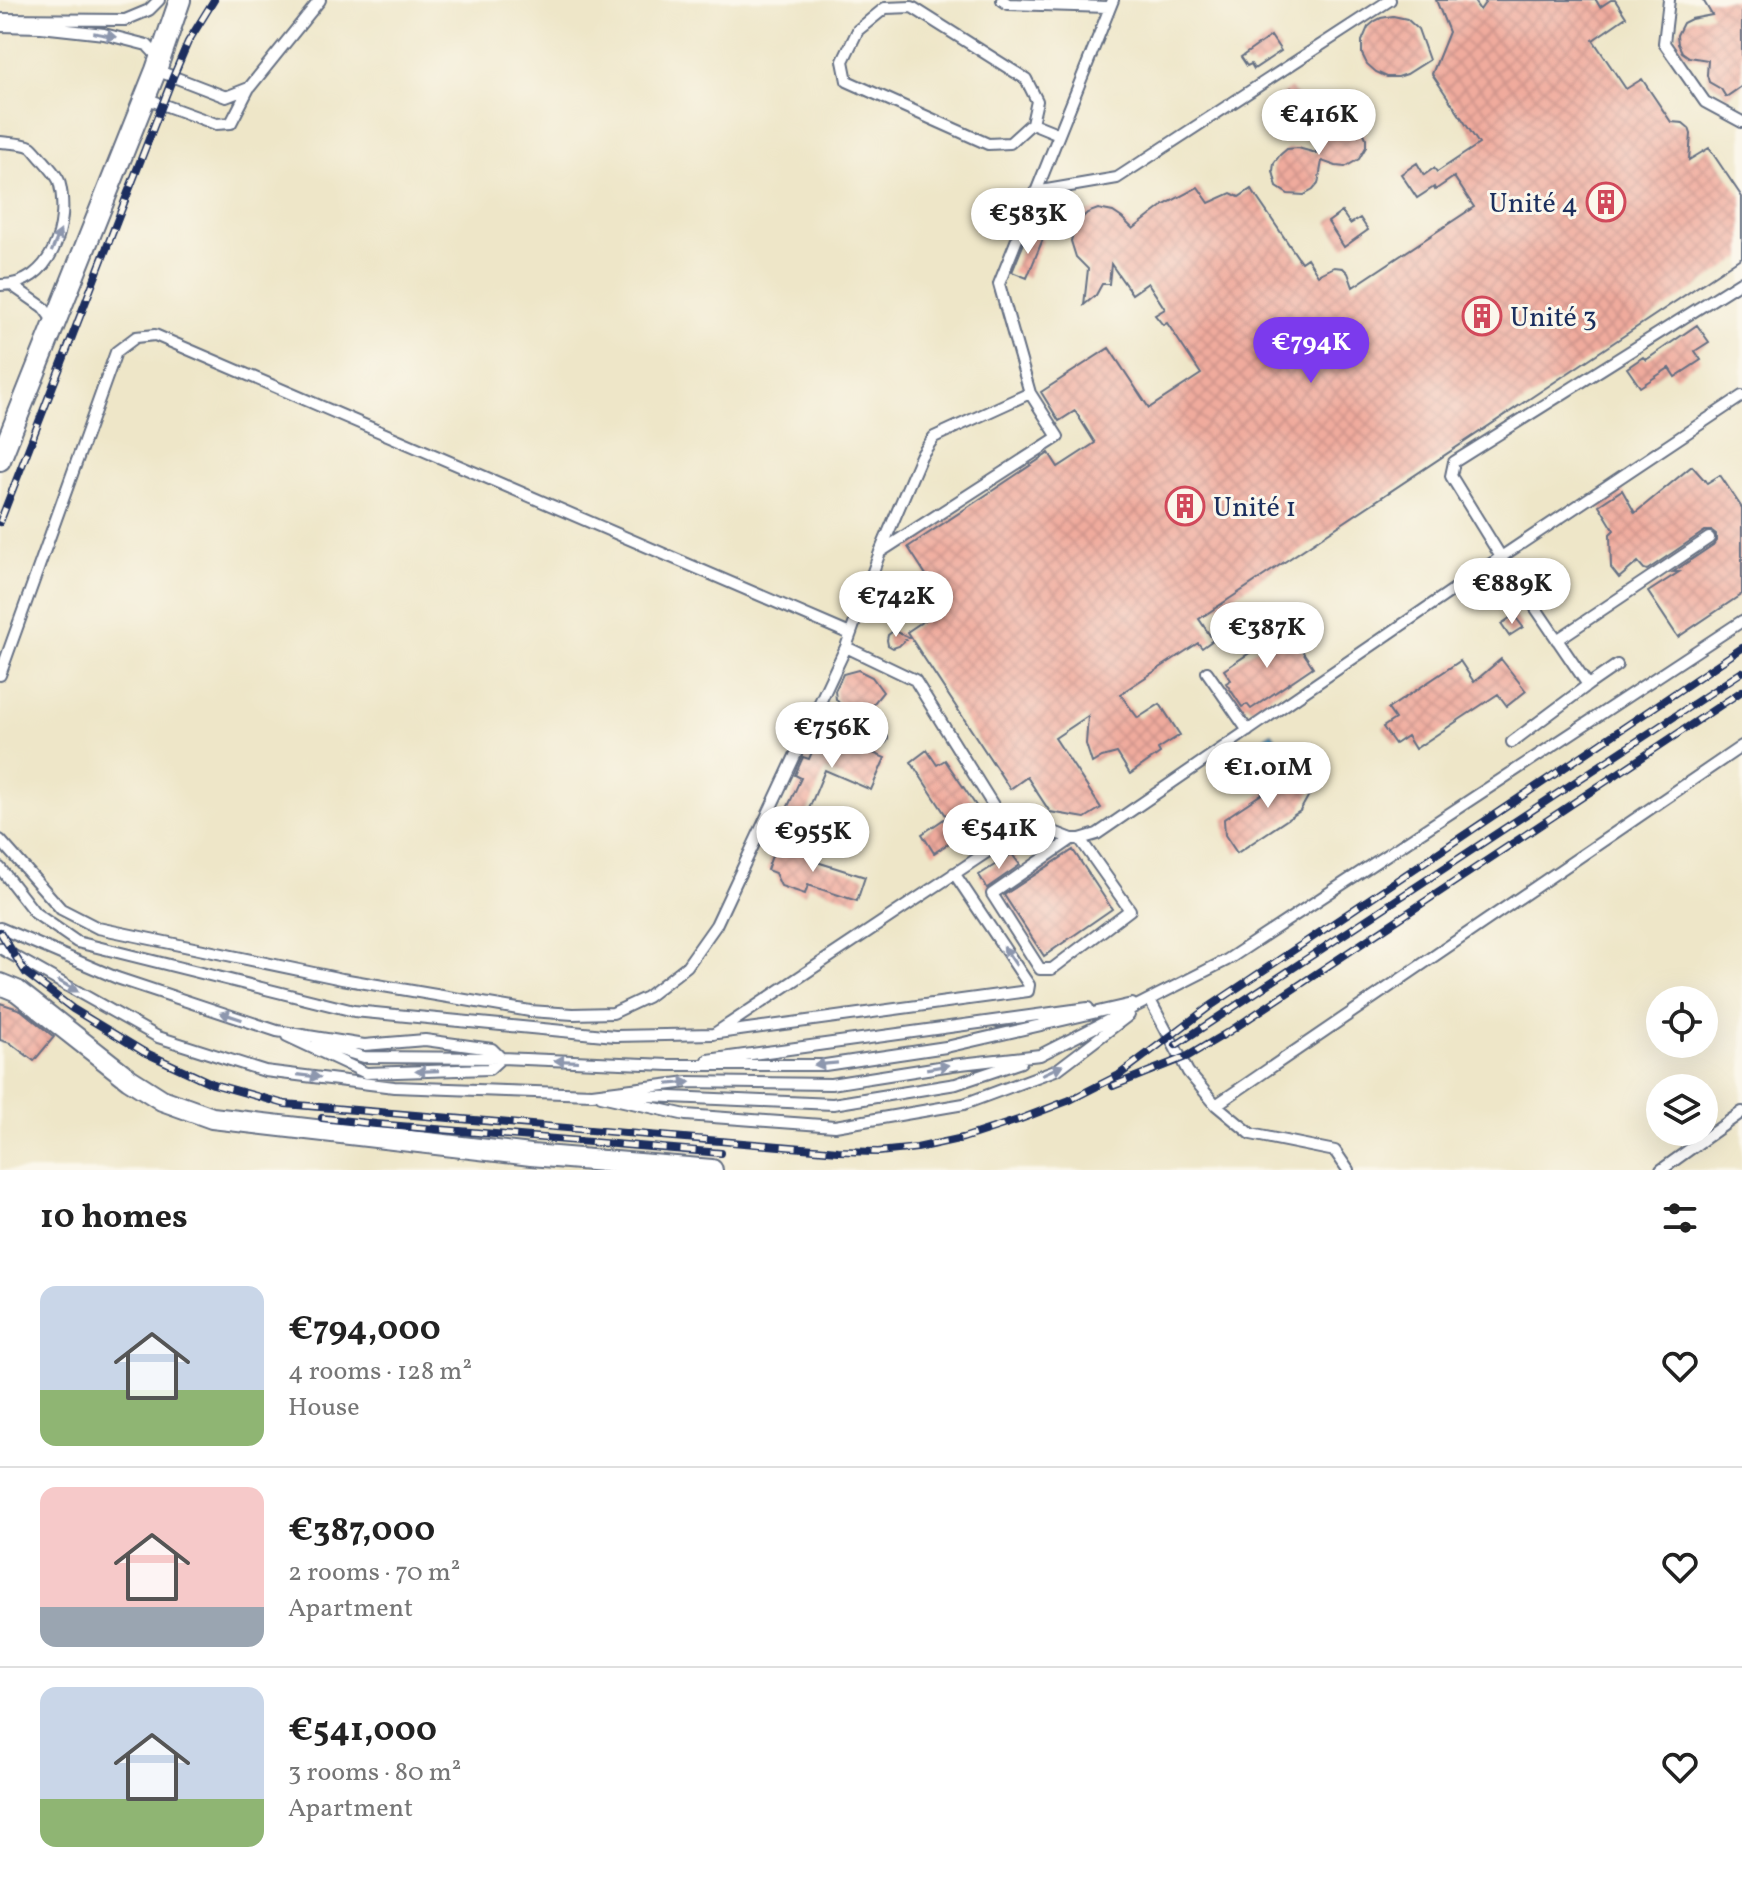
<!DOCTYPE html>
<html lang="en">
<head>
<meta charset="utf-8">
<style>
	:root { --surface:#fff; --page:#f6f6f6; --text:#222; --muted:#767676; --line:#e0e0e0; --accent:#7c3aed }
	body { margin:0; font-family:Vollkorn,serif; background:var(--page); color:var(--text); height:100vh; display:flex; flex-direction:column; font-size:30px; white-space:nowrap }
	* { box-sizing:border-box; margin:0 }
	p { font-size:26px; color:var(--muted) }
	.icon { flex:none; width:44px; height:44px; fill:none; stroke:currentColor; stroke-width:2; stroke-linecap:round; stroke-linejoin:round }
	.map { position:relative; height:1170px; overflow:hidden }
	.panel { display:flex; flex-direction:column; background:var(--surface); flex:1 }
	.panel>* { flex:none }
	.buttons { position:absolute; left:1646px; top:986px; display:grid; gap:16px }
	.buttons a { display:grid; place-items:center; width:72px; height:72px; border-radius:50%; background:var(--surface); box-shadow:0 8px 32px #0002; font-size:40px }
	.price { position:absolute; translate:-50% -68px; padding:0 18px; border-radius:28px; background:#fff; color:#222; font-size:26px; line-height:52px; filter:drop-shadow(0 2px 4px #0008) }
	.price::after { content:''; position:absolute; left:50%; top:48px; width:24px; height:18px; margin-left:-12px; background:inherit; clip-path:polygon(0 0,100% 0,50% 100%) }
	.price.selected { background:var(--accent); color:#fff }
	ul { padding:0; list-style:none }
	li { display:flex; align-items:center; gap:24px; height:200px; padding:0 40px }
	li+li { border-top:2px solid var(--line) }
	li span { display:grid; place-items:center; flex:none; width:224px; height:160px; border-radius:16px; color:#555 }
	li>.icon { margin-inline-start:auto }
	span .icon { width:96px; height:96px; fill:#fffc; stroke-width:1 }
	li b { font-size:34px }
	h2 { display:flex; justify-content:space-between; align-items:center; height:96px; padding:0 40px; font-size:34px }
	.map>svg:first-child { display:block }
	.water { fill:url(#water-rules); stroke:#3c729c; stroke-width:2 }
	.building { fill:url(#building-cross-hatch) }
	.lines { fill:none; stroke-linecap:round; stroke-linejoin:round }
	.lane-casing { stroke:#656f83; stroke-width:14 }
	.street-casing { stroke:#656f83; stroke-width:24 }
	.lane { stroke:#fff; stroke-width:10 }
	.street { stroke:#fff; stroke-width:20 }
	.rail-casing { stroke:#1b2f5e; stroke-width:8 }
	.rail { stroke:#fbf7ec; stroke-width:5; stroke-dasharray:15; stroke-linecap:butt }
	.oneway { fill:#8d97ae }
	.labels { text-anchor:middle; stroke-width:6; stroke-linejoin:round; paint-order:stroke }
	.poi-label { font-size:28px; fill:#1b2f5e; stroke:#fbf7ec; text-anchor:start }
</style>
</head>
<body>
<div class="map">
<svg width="1742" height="1170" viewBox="0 0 1742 1170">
	<defs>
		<pattern id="water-rules" width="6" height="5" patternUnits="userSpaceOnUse" patternTransform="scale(2)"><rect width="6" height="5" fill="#5db6db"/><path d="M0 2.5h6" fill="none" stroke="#4c94b5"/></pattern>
		<pattern id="building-cross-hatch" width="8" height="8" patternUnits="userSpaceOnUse" patternTransform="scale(2)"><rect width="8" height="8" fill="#f0ab9d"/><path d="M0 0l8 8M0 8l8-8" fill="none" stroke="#cd938a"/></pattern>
	</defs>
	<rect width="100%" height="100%" fill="#fbf7ec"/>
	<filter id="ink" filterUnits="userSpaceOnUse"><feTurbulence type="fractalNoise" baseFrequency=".0125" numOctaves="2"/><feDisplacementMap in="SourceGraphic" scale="16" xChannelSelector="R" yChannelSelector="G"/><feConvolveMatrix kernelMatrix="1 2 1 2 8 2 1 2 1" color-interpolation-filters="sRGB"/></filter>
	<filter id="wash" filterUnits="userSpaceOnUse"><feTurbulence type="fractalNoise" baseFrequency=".006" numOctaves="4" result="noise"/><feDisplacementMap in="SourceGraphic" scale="32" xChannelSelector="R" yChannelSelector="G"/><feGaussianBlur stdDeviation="1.8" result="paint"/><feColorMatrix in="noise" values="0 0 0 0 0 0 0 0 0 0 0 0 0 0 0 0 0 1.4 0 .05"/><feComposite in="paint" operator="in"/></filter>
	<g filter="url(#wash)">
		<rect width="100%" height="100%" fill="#eee6c8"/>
		<!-- water -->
		<path class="water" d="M 1272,733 L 1285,753 L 1249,776 L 1236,756 Z"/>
		<g id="blocks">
			<!-- building -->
			<path class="building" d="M 1436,0 L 1473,0 L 1480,10 L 1487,0 L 1596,0 L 1600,7 L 1611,0 L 1615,0 L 1626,17 L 1593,40 L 1626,89 L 1642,79 L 1671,122 L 1683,123 L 1689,128 L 1691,134 L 1689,160 L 1709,148 L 1742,197 L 1742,257 L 1199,619 L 1213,640 L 1202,648 L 1198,643 L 1120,694 L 1138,718 L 1160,704 L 1180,735 L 1158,749 L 1160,753 L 1130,774 L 1117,753 L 1102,757 L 1092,763 L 1086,744 L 1088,716 L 1055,738 L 1101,808 L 1085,818 L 1050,812 L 1027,777 L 1010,789 L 907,632 L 946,606 L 908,547 L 1049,453 L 1058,467 L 1095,443 L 1075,411 L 1059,421 L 1041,392 L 1109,348 L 1149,408 L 1201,374 L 1167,323 L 1163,325 L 1155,315 L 1165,309 L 1148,283 L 1132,294 L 1111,264 L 1109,284 L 1102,284 L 1096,295 L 1084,305 L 1088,269 L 1076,257 L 1071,241 L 1075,225 L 1087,213 L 1098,209 L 1113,212 L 1122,218 L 1133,229 L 1164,205 L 1198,187 L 1209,203 L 1231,193 L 1239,197 L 1251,189 L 1301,262 L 1307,258 L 1318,275 L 1334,267 L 1343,268 L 1348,273 L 1353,287 L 1474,207 L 1454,177 L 1435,190 L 1434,187 L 1417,198 L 1401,174 L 1417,163 L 1424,175 L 1434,168 L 1437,172 L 1479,144 L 1432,74 L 1449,32 Z
				M 1703,0 L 1742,0 L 1742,86 L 1726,97 L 1721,89 L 1709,82 L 1707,75 L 1708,60 L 1689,57 L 1682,52 L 1678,44 L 1677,35 L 1683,23 L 1691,19 L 1712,15 Z
				M 1393,16 L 1407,19 L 1418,29 L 1429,60 L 1407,74 L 1398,77 L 1387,77 L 1376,72 L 1367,64 L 1362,54 L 1362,41 L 1368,27 L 1375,21 L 1381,18 Z
				M 1271,36 L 1281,51 L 1254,69 L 1251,64 L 1247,66 L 1241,57 Z
				M 1291,88 L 1308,113 L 1284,129 L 1268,104 Z
				M 1338,118 L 1352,120 L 1362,129 L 1366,138 L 1366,147 L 1359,159 L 1345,167 L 1336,166 L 1322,161 L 1318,184 L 1313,190 L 1304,195 L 1288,194 L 1277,187 L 1273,171 L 1274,163 L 1280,155 L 1287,149 L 1298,148 L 1316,153 L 1318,137 L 1324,124 Z
				M 1342,212 L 1350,224 L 1360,218 L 1368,230 L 1344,247 L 1328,222 Z
				M 1028,233 L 1043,239 L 1027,278 L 1012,272 Z
				M 1697,325 L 1709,342 L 1695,351 L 1701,360 L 1675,377 L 1669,368 L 1640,387 L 1627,368 L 1643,357 L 1646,360 Z
				M 1692,466 L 1707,483 L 1720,475 L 1742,508 L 1742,594 L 1678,637 L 1648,592 L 1679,572 L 1673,572 L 1713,545 L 1716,541 L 1716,534 L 1712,531 L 1705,531 L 1647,570 L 1644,569 L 1638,562 L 1619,578 L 1611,568 L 1610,534 L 1614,530 L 1599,505 L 1622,490 L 1635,513 Z
				M 1514,615 L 1523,627 L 1509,636 L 1501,624 Z
				M 1287,628 L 1313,667 L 1251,709 L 1247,704 L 1242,707 L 1226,683 L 1231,680 L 1224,670 Z
				M 892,632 L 896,632 L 908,637 L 899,646 L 893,648 L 888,645 L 887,640 L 888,635 Z
				M 1501,659 L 1526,691 L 1507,706 L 1498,694 L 1415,749 L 1407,736 L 1395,744 L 1383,727 L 1395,719 L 1388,709 L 1460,661 L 1474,682 Z
				M 858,670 L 872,677 L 883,692 L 870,708 L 863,712 L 856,713 L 842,707 L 836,699 L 835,691 L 843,674 Z
				M 821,731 L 885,758 L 871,790 L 825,770 L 804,821 L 785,813 L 801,778 L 795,775 L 803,757 L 809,759 Z
				M 927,750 L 937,765 L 945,760 L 985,819 L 934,853 L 922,834 L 947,817 L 911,762 Z
				M 1302,767 L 1314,786 L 1300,811 L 1237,853 L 1225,835 L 1224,819 Z
				M 794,846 L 820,854 L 817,862 L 865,877 L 857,901 L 808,885 L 805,894 L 781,886 L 775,873 L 767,870 L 774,850 L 781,853 Z
				M 1073,850 L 1112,909 L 1044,956 L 1004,895 Z
				M 1012,854 L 1020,865 L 987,888 L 979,875 Z
				M 0,1003 L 21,1010 L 54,1037 L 34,1061 L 10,1043 L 0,1040 Z"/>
		</g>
	</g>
	<g filter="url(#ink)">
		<use href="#blocks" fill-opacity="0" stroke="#656f83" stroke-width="2"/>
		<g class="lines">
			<!-- lane casing -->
			<g class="lane-casing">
				<path id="lane" d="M 1002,0 L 1008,4 L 1108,7
					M 1669,0 L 1664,43 L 1705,102 L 1742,122
					M 0,19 L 125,20 L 149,10 L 159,0
					M 0,26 L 41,27 L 104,34 L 147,45 L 160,59
					M 156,70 L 226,97 L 249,88 L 320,0
					M 145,98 L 216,124 L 231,123 L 249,88
					M 1032,123 L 1010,143 L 988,144 L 847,81 L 843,61 L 858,30 L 885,8 L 912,7 L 1026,79 L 1037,101 L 1032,123 L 1059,134
					M 0,142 C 9,143 24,143 31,147 C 35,150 40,158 44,161 C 49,167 56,174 59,181 C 71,224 51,286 0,285
					M 1035,192 L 1117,178 L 1390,0
					M 13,286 L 43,307 L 55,323
					M 880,552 L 921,456 L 934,437 L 1030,393
					M 1557,640 L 1709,538
					M 846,647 L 815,713 L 882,738
					M 1207,672 L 1248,731
					M 0,675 L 116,352 L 136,337 L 155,335 L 850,634
					M 1588,685 L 1617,665
					M 1512,742 L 1588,685 L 1501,557 L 1451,476 L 1454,462 L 1742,281
					M 1011,834 L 915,680 L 846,647 L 880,552 L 1058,437 L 1030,393 L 999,284 L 1113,0
					M 1072,839 L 992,894 L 1040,969 L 1052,969 L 1130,910 L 1080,839
					M 0,840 L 61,909 L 98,928 L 342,979 L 530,1011 L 573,1014 L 613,1013 L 647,997 L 687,966 L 716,925 L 815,713
					M 0,868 L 35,913 L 77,942 L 354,1011 L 615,1036 L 714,1034 L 1023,828 L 1046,829 L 1072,839 L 1080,839 L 1097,834 L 1501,557 L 1742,396
					M 0,928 L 117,978 L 277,1031 L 364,1045 L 425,1040 L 492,1049 L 501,1058 L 669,1065 L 825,1065 L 946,1047 L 1132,1004
					M 0,948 L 158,1037 L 265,1071 L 394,1087 L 592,1094 L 688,1082 L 831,1084 L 952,1065 L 1040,1055 L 1227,960 L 1742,621
					M 1150,1000 L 1188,1072 L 1216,1105 L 1251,1134 L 1335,1151 L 1348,1170
					M 718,1033 L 1028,991 L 1029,985 L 954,873
					M 287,1036 L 366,1073 L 489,1069 L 501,1058
					M 317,1043 L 364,1057 L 501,1058
					M 708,1060 L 1088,1008
					M 626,1095 L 833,1104 L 956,1084 L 1021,1062
					M 601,1096 L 686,1115 L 835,1126 L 964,1104 L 1058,1069 L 1129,1015
					M 1216,1105 L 1742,746
					M 1661,1170 L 1742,1112"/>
			</g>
			<!-- street casing -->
			<g class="street-casing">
				<path id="street" d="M 0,460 L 156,70 L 180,0
					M 0,984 L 17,991 L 129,1079 L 162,1100 L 212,1118 L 531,1155 L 712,1170"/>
			</g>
			<!-- lane -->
			<use href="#lane" class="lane"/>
			<!-- street -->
			<use href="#street" class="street"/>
			<!-- rail casing -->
			<g class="rail-casing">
				<path id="rail" d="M 0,522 L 173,77 L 188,42 L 214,0
					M 0,932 L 26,973 L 73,1009 L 144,1052 L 213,1084 L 285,1104 L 838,1151 L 878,1152 L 917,1148 L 963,1138 L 1018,1120 L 1070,1100 L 1119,1075 L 1209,1007 L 1742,648
					M 1176,1045 L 1742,672
					M 1113,1086 L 1188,1056 L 1230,1031 L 1742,691
					M 322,1118 L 376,1124 L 721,1153"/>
			</g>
			<!-- rail -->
			<use href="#rail" class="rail"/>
		</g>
		<!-- one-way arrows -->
		<defs><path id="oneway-solid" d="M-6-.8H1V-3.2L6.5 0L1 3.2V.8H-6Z" transform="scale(2)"/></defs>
		<g class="oneway">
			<use href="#oneway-solid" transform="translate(105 35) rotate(11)"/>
			<use href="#oneway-solid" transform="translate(56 241) rotate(-67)"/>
			<use href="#oneway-solid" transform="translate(1010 956) rotate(-124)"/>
			<use href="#oneway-solid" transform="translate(68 986) rotate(30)"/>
			<use href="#oneway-solid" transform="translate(231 1016) rotate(-162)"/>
			<use href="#oneway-solid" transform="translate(566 1061) rotate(-178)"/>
			<use href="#oneway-solid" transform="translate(826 1064) rotate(175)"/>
			<use href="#oneway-solid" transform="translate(938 1067) rotate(-9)"/>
			<use href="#oneway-solid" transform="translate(1052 1070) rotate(-25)"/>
			<use href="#oneway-solid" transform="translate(427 1071) rotate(178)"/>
			<use href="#oneway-solid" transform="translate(309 1076) rotate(7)"/>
			<use href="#oneway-solid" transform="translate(679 1083) rotate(-6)"/>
		</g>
	</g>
	<!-- icons -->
	<defs>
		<g id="building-ring" transform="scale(2)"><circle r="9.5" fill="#fbf7ec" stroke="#d1495b" stroke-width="1.5"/><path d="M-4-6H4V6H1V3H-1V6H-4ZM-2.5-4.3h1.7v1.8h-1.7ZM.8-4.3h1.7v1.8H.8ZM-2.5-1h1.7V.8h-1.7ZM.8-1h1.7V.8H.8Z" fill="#d1495b"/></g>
	</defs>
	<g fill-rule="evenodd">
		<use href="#building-ring" x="1606" y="202"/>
		<use href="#building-ring" x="1482" y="316"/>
		<use href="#building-ring" x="1185" y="506"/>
	</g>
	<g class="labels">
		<!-- poi labels -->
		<g class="poi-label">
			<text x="1578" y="212" text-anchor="end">Unité 4</text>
			<text x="1510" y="326">Unité 3</text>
			<text x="1213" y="516">Unité 1</text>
		</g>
	</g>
</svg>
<div class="buttons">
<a><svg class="icon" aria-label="locate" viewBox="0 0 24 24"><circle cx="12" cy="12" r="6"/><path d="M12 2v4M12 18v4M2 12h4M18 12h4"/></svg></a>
<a><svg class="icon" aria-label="layers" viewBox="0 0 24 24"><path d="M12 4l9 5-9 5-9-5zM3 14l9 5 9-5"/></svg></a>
</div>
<b class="price" style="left:1319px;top:157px">€416K</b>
<b class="price" style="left:1028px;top:256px">€583K</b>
<b class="price selected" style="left:1311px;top:385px">€794K</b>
<b class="price" style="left:1512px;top:626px">€889K</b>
<b class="price" style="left:896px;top:639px">€742K</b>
<b class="price" style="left:1267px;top:670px">€387K</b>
<b class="price" style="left:832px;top:770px">€756K</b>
<b class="price" style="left:1268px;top:810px">€1.01M</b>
<b class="price" style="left:999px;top:871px">€541K</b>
<b class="price" style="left:813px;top:874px">€955K</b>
</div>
<section class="panel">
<h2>10 homes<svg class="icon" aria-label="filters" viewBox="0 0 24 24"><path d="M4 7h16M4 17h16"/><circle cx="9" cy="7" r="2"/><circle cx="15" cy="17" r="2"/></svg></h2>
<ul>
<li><span style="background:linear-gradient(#c9d6e8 65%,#8fb573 0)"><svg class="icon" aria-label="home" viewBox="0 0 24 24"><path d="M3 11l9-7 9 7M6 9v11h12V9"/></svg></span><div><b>€794,000</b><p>4 rooms · 128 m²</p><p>House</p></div><svg class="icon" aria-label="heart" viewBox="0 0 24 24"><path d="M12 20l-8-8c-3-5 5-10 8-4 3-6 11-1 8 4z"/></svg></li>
<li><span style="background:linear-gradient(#f6c9c9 75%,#9aa5b1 0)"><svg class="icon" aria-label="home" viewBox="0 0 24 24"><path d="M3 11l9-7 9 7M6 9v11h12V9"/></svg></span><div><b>€387,000</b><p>2 rooms · 70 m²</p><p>Apartment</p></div><svg class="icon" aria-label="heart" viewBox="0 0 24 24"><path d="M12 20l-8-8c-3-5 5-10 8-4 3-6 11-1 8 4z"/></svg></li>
<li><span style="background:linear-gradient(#c9d6e8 70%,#8fb573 0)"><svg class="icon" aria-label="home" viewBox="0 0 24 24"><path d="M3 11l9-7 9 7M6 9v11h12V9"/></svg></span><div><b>€541,000</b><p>3 rooms · 80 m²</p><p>Apartment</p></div><svg class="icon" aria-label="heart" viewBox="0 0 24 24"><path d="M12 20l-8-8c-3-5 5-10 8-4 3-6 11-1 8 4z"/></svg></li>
</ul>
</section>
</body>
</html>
